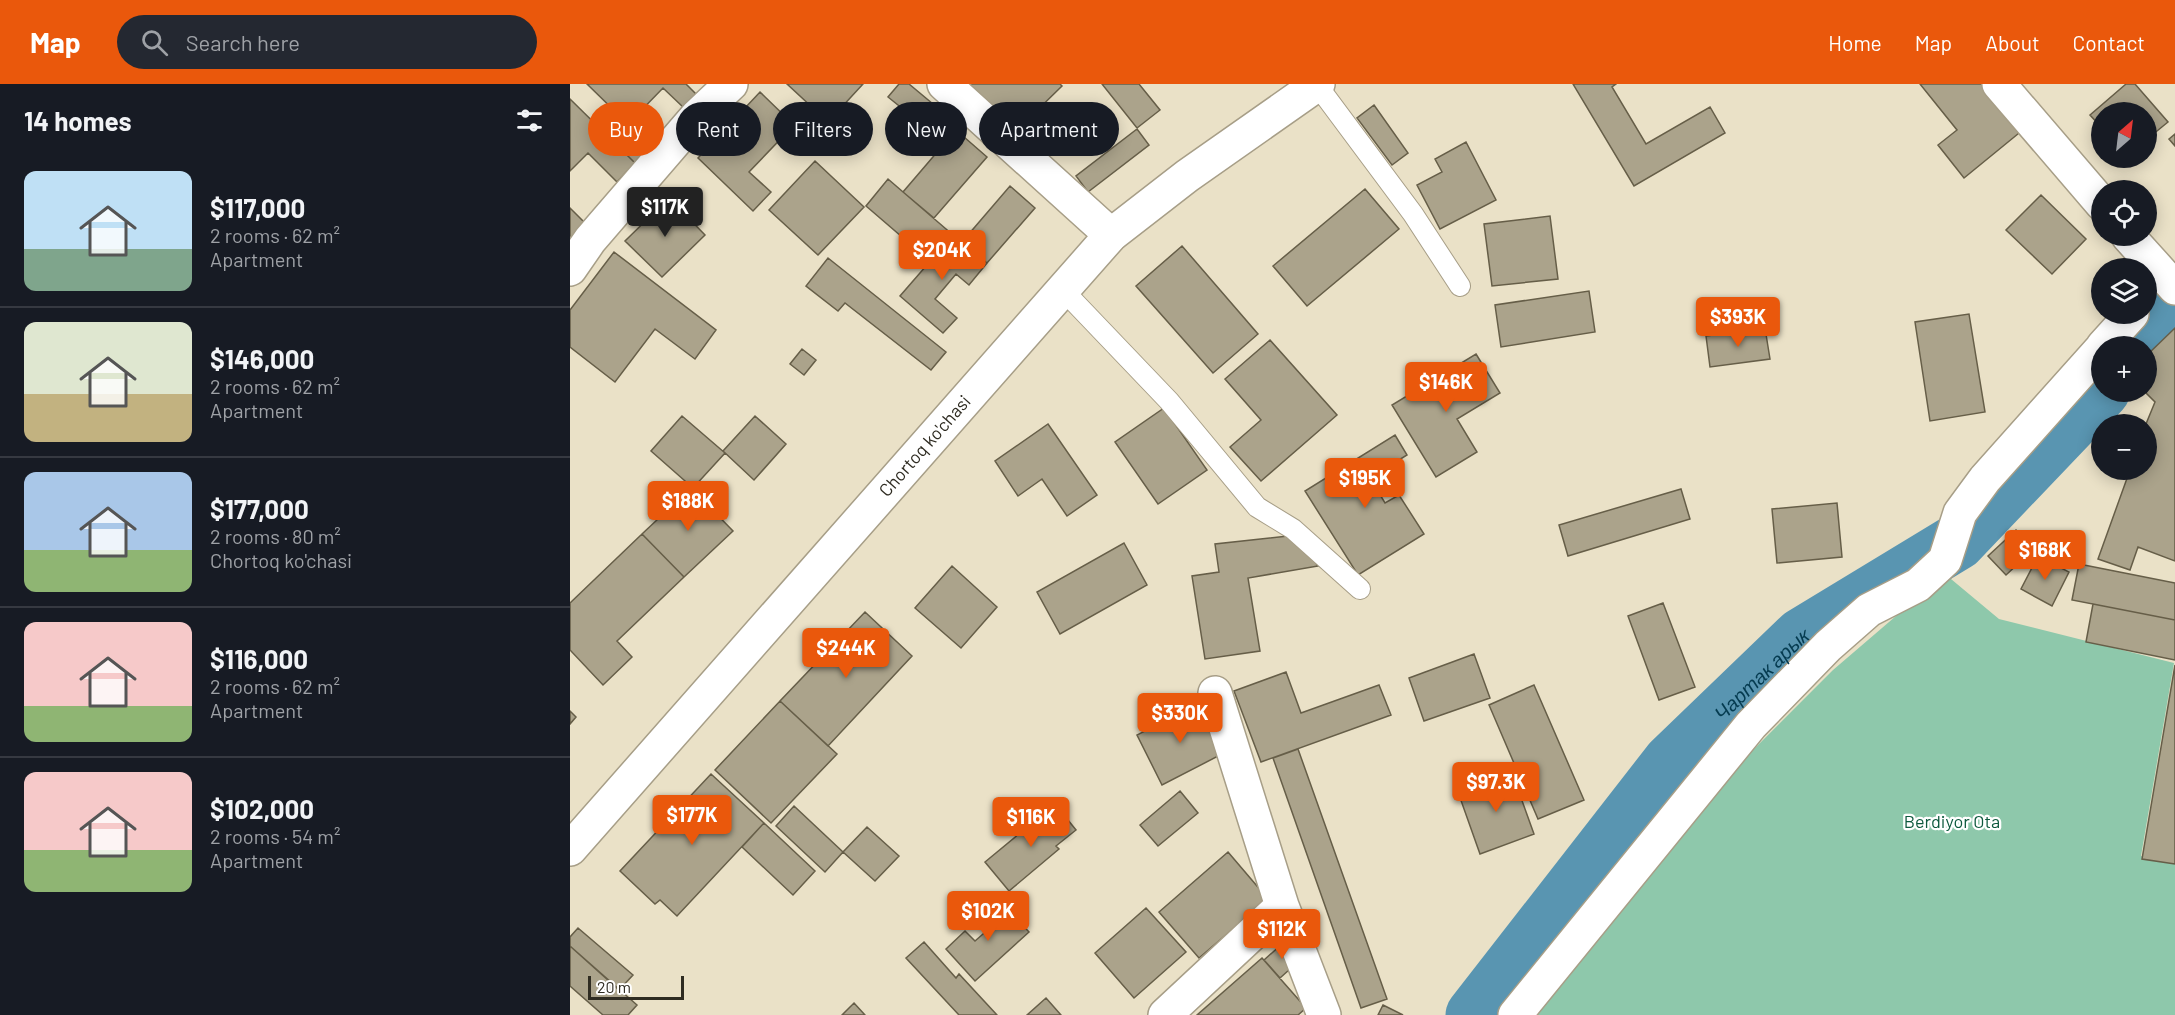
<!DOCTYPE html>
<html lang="en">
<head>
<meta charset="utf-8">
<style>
	:root { --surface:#171b24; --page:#242831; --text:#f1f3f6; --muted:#9ea1a6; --line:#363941; --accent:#ea580c }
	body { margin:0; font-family:Barlow,sans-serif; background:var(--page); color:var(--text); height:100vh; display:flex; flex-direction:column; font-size:22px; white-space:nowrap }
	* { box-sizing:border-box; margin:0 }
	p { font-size:20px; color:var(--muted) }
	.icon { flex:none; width:33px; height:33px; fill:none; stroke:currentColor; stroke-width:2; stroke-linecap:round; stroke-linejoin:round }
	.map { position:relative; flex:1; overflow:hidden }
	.details { display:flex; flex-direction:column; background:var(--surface); width:570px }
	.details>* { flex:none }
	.banner { position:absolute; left:18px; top:18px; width:570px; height:54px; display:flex; gap:12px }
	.needle { width:39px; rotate:28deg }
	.controls { position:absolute; left:1521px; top:18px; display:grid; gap:12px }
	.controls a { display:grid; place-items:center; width:66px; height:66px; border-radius:50%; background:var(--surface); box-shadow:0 3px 15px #0003; font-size:30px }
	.scale { position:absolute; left:18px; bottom:15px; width:96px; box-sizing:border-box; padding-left:6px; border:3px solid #2f2c22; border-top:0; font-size:16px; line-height:21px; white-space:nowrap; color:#2f2c22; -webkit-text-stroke:4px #fff; paint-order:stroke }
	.price { position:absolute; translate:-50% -51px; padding:0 14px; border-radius:6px; background:var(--accent); color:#fff; font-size:20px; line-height:39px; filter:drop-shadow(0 2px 3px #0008) }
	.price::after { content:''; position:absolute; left:50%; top:36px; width:18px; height:14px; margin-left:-9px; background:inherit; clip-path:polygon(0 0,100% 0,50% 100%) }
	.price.active { background:#222; color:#fff }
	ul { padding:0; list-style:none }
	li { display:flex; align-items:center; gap:18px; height:150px; padding:0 24px }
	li+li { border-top:2px solid var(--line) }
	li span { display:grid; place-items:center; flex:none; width:168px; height:120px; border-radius:12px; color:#555 }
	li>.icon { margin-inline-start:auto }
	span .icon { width:72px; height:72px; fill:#fffc; stroke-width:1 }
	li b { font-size:26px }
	h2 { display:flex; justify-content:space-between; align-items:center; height:72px; padding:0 24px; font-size:26px }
	.chip { padding:0 21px; border-radius:27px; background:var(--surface); box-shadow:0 3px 15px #0003; font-size:21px; line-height:54px }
	.chip.active { background:var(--accent); color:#fff }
	header { display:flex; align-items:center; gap:36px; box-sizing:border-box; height:84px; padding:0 30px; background:var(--accent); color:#fff }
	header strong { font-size:28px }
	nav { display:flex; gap:33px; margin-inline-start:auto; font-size:21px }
	.search { width:420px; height:54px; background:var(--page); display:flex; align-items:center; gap:15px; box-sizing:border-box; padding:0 21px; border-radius:33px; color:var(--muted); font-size:22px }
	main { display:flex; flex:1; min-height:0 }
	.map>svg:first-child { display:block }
	.green { fill:#8ec8ab }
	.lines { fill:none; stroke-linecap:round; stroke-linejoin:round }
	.river { stroke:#5995b1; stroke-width:57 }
	.building { fill:#aba38b; stroke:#665e48; stroke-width:1.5 }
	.lane-casing { stroke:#a79e87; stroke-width:22 }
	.street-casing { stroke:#a79e87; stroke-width:36 }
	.secondary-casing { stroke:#a79e87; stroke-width:36 }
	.lane { stroke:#fff; stroke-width:20 }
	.street { stroke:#fff; stroke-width:33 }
	.secondary { stroke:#fff; stroke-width:33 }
	.labels { text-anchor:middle; stroke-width:4.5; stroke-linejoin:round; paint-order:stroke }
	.street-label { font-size:18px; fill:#2f2c22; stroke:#fff }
	.park-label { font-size:18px; fill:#0d593d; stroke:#fff }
	.water-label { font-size:20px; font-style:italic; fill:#053b50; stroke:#fff }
</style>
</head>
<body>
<header>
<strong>Map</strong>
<div class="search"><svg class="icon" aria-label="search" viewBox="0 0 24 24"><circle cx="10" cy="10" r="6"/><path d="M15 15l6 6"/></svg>Search here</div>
<nav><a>Home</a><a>Map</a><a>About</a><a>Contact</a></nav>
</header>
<main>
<section class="details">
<h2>14 homes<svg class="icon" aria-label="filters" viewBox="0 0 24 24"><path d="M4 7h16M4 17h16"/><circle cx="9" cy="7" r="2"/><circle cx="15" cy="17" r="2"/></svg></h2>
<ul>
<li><span style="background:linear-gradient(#bfe0f5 65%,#7fa58c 0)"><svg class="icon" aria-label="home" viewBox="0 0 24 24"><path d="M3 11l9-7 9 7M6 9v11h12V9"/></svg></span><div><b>$117,000</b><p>2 rooms · 62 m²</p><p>Apartment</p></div></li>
<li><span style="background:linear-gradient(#dfe7d0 60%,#c2b280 0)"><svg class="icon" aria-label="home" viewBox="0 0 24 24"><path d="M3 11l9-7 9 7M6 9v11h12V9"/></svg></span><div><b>$146,000</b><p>2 rooms · 62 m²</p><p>Apartment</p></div></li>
<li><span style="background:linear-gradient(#a9c7e8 65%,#8fb573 0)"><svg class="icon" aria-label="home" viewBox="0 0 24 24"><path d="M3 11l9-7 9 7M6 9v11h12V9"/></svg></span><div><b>$177,000</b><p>2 rooms · 80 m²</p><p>Chortoq ko'chasi</p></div></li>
<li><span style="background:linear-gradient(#f6c9c9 70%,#8fb573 0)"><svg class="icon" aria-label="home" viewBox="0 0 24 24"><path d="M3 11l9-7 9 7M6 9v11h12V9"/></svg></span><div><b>$116,000</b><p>2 rooms · 62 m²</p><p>Apartment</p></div></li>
<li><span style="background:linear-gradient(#f6c9c9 65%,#8fb573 0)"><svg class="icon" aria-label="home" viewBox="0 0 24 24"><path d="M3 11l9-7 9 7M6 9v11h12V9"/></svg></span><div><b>$102,000</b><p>2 rooms · 54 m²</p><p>Apartment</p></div></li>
</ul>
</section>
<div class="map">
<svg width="1605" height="931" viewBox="0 0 1605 931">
	<rect width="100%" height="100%" fill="#eae1c7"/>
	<!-- green -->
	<path class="green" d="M 1375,490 L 1429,535 L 1604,579 L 1571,772 L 1605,778 L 1605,931 L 965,931 L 1182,667 L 1263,586 Z"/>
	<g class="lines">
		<!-- river -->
		<g class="river">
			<path d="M 1573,262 L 1605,230"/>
			<path id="s1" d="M 904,931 L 1101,678 L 1232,552 L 1387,458 L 1532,306"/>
		</g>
	</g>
	<!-- building -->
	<path class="building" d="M 17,0 L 116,0 L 127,11 L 114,24 L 93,4 L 58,40 Z
		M 217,0 L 293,0 L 258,38 Z
		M 329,0 L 339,0 L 369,25 L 354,42 L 318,13 Z
		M 392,0 L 490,0 L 492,2 L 446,47 Z
		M 532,0 L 569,0 L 590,26 L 567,44 Z
		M 1003,0 L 1046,0 L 1042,3 L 1076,60 L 1140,23 L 1155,49 L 1064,102 Z
		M 1350,0 L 1417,0 L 1454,45 L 1394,94 L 1368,61 L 1387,46 Z
		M 1556,0 L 1565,0 L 1598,38 L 1576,56 L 1576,28 L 1532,28 L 1532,44 L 1520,31 Z
		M 190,8 L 224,41 L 179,88 L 201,108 L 183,127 L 128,74 Z
		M 0,15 L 65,79 L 47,98 L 18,69 L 0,87 Z
		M 804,21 L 838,69 L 822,81 L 787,34 Z
		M 46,28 L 58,40 L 67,31 L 90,54 L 65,79 L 30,44 Z
		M 567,45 L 579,61 L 518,108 L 506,92 Z
		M 386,46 L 417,73 L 364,134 L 333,108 Z
		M 1605,50 L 1605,62 L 1599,55 Z
		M 896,58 L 926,116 L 870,145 L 847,101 L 872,88 L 865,75 Z
		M 245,77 L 294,123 L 248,171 L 199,126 Z
		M 318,95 L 383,151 L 360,177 L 296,122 Z
		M 440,102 L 465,124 L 417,179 L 392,158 Z
		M 795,105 L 829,145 L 737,222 L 703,182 Z
		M 1471,111 L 1516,155 L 1482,190 L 1436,146 Z
		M 99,114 L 135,151 L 92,193 L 55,157 Z
		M 0,124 L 17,141 L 0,158 Z
		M 980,132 L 988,195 L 922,202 L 914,140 Z
		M 383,151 L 417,179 L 399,201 L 386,190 L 365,215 L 387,234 L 373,249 L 330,212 Z
		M 612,162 L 688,250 L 643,289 L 566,202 Z
		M 44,168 L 146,246 L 125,275 L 85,245 L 45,298 L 0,263 L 0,226 Z
		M 258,174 L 376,268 L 361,286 L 275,219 L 268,227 L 236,202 Z
		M 1019,207 L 1025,248 L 931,263 L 925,221 Z
		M 1399,230 L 1415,328 L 1360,337 L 1345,238 Z
		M 1195,244 L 1200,275 L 1140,283 L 1136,252 Z
		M 1605,244 L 1605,477 L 1568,463 L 1560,486 L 1528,475 L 1560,386 L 1576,386 L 1576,340 L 1585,318 L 1575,308 L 1576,308 L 1576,272 Z
		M 700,256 L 767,331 L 691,397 L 660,363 L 691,336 L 655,295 Z
		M 232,265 L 246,276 L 234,291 L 220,280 Z
		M 906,270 L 930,309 L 887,335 L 907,368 L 866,393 L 822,321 Z
		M 594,324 L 637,386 L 588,420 L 545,358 Z
		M 112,332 L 155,369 L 123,404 L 81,367 Z
		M 185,332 L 216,360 L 184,396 L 153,367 Z
		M 478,340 L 527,411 L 497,432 L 472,395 L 448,412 L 425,377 Z
		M 825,351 L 837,371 L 800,394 L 815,419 L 829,411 L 854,450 L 788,491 L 735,407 Z
		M 121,404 L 163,447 L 114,493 L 72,450 Z
		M 1111,405 L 1120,435 L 998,472 L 989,441 Z
		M 1267,419 L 1272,473 L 1207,479 L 1202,425 Z
		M 1446,446 L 1464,465 L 1436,491 L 1418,472 Z
		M 72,450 L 114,493 L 47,557 L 62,573 L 33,601 L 0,566 L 0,519 Z
		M 727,451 L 748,482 L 678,494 L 690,567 L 635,575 L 622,492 L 649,488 L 645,460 Z
		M 554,459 L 577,501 L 490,550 L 467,508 Z
		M 1468,472 L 1499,488 L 1482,522 L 1451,505 Z
		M 1509,480 L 1605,499 L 1605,536 L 1502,516 Z
		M 382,482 L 427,523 L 391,564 L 345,524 Z
		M 1093,519 L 1125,603 L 1089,616 L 1058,532 Z
		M 1523,520 L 1605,536 L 1605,576 L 1516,558 Z
		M 295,528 L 342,572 L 258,662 L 210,617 Z
		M 904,570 L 920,614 L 854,637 L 839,594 Z
		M 1605,581 L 1605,780 L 1572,775 Z
		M 716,588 L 731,629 L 809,601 L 821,631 L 691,678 L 664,607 Z
		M 964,601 L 1014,716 L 968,735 L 919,621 Z
		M 210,617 L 267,670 L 201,739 L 145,686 Z
		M 629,619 L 654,669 L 592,701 L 567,651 Z
		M 0,627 L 6,633 L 0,640 Z
		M 728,665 L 817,915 L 791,924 L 703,674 Z
		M 942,689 L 964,750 L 910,770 L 888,708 Z
		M 141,690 L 194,739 L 107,832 L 90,816 L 85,820 L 50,787 Z
		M 610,707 L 628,729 L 588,762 L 570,741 Z
		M 485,720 L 506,746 L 486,762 L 489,765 L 439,807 L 415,778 Z
		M 224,722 L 273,768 L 255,788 L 206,742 Z
		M 194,739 L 245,787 L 223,811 L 172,763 Z
		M 297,743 L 329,772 L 305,797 L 273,768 Z
		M 658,768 L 698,815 L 629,874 L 589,828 Z
		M 429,816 L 459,848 L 405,897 L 376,865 L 395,847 L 405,857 L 421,843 L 412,832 Z
		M 576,824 L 616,868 L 564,914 L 525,869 Z
		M 8,844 L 63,891 L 49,906 L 0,862 L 0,853 Z
		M 354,858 L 386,894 L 389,890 L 427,931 L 389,931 L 336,874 Z
		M 713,859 L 729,877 L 710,894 L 694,876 Z
		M 0,862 L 67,921 L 58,931 L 33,931 L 0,902 Z
		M 692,874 L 736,924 L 728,931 L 627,931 Z
		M 476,914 L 491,931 L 457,931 Z
		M 284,919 L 295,931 L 272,931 Z
		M 813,921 L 833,931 L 808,931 Z"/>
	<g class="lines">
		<!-- lane casing -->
		<g class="lane-casing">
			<path id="lane" d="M 747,1 L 843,130 L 890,202
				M 492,205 L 599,317 L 687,423 L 723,445 L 790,505"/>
		</g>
		<!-- street casing -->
		<g class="street-casing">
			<path id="street" d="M 374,0 L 541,151
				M 1429,0 L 1532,120
				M 1558,152 L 1605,204
				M 0,185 L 20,156 L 127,32 L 161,0
				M 1533,262 L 1562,230
				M 645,609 L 712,822 L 754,931
				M 595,931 L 712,822
				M 945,931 L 1181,641 L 1258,562 L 1299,526 L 1348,501 L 1375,476 L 1390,429 L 1415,395 L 1532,264"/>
		</g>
		<!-- secondary casing -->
		<g class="secondary-casing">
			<g id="secondary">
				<path id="s2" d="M 0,765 L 541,151 L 617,92 L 748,0"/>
			</g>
		</g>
		<!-- lane -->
		<use href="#lane" class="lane"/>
		<!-- street -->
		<use href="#street" class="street"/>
		<!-- secondary -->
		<use href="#secondary" class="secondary"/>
	</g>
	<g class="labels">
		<!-- street labels -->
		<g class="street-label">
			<text dy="6" stroke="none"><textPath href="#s2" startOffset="537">Chortoq ko'chasi</textPath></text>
		</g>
		<!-- park labels -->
		<g class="park-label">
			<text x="1382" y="744">Berdiyor Ota</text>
		</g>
		<!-- water labels -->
		<g class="water-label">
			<text dy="7" stroke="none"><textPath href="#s1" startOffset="447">Чартак арык</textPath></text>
		</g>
	</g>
</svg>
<div class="controls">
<a><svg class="needle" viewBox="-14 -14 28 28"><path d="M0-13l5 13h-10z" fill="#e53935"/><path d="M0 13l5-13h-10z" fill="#9ea1a6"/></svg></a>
<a><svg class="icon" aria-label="locate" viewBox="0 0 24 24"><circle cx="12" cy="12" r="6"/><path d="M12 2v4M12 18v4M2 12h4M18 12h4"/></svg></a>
<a><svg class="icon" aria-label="layers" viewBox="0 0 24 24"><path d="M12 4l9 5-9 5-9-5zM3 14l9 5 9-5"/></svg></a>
<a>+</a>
<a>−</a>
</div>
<div class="scale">20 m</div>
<b class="price active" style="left:95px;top:154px">$117K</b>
<b class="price" style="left:372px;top:197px">$204K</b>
<b class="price" style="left:1168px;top:264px">$393K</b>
<b class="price" style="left:876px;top:329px">$146K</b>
<b class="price" style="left:795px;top:425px">$195K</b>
<b class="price" style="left:118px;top:448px">$188K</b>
<b class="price" style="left:1475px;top:497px">$168K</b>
<b class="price" style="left:276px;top:595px">$244K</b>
<b class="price" style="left:610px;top:660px">$330K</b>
<b class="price" style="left:926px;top:729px">$97.3K</b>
<b class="price" style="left:122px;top:762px">$177K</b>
<b class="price" style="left:461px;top:764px">$116K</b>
<b class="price" style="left:418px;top:858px">$102K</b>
<b class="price" style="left:712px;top:876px">$112K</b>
<div class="banner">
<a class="chip active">Buy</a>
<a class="chip">Rent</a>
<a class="chip">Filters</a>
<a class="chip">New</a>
<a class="chip">Apartment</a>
</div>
</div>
</main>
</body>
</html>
